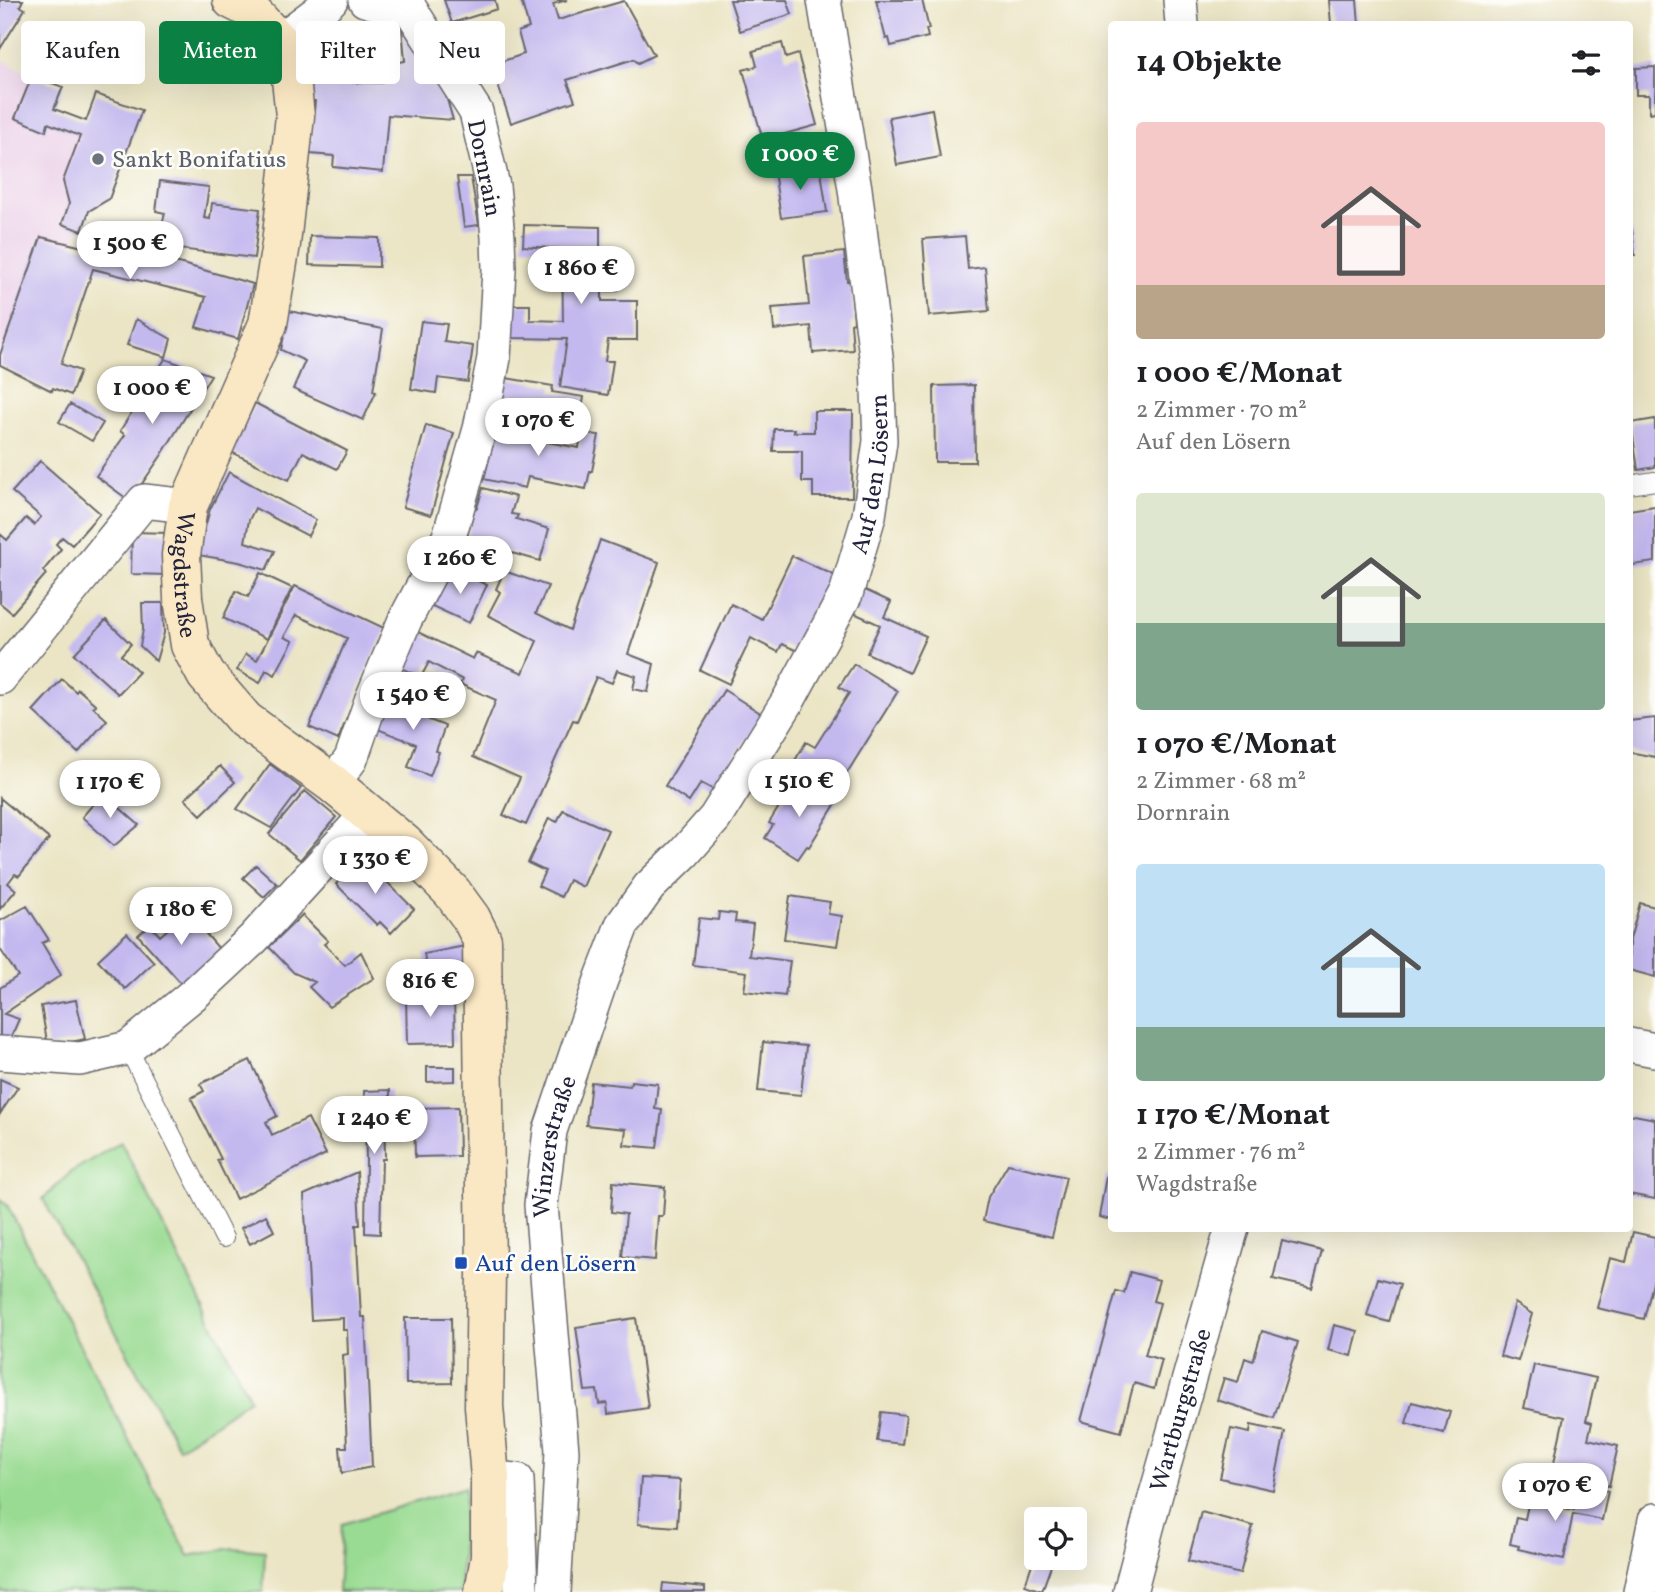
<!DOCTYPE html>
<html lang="de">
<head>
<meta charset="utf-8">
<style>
	:root { --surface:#fff; --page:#f2f2f2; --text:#202124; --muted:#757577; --accent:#0b8043 }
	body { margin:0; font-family:Vollkorn,serif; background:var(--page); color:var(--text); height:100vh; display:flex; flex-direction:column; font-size:26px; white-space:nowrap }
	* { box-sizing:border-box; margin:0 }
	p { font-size:23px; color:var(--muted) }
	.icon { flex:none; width:38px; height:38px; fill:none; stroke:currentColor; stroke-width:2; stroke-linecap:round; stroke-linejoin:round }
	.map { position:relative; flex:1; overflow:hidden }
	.drawer { position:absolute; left:1108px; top:21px; width:525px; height:1211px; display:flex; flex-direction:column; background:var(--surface); border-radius:7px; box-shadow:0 7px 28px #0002 }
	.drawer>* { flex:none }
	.guide { position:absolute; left:21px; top:21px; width:665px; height:63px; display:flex; gap:14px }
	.controls { position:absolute; left:1024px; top:1507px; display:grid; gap:14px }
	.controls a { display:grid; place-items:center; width:63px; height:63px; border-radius:7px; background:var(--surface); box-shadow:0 7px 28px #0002; font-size:35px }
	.price { position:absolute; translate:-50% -60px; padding:0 16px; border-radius:24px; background:#fff; color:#222; font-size:23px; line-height:46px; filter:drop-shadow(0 2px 4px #0008) }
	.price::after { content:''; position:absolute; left:50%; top:42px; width:21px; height:16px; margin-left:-10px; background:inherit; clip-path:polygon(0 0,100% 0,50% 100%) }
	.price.current { background:var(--accent); color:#fff }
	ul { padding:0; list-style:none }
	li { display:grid; align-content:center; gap:14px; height:371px; padding:0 28px }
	li span { display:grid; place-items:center; height:217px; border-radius:7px; color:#555 }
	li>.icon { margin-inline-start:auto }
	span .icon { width:126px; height:126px; fill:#fffc; stroke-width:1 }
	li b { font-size:30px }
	h2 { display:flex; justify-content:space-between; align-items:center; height:84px; padding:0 28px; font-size:30px }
	.pill { padding:0 24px; border-radius:7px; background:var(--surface); box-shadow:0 7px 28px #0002; font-size:24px; line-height:63px }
	.pill.current { background:var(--accent); color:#fff }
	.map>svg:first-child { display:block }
	.built { fill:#ecd1ea }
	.green { fill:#9adb93; stroke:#5e7e67; stroke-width:2 }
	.building { fill:#c4b9ef }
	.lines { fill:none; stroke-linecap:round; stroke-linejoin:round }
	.lane-casing { stroke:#68666b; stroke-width:20 }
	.street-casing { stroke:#68666b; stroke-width:36 }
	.secondary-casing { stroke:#68666b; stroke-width:41 }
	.lane { stroke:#fff; stroke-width:18 }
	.street { stroke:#fff; stroke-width:33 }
	.secondary { stroke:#fae7c3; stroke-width:38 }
	.worship-dot { fill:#6b7280; stroke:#fdfcf7; stroke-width:2.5 }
	.transit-dot { fill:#1a4fb4; stroke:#fdfcf7; stroke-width:2.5 }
	.labels { text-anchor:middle; stroke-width:5; stroke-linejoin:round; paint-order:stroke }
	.worship-label { font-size:24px; fill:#5b616d; stroke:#fdfcf7; text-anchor:start }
	.street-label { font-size:24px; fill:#22223b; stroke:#fdfcf7 }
	.transit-label { font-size:24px; fill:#164399; stroke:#fdfcf7; text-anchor:start }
</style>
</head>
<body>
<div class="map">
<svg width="1655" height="1592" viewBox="0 0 1655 1592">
	<rect width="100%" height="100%" fill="#fdfcf7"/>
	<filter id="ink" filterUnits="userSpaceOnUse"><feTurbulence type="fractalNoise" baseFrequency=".0143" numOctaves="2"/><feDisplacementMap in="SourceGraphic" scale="14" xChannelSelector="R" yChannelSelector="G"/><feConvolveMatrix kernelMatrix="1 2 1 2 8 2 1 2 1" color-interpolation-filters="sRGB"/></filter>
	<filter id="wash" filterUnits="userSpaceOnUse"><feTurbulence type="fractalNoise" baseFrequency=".00686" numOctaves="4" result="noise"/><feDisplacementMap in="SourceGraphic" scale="28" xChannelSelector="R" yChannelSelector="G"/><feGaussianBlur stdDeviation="1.57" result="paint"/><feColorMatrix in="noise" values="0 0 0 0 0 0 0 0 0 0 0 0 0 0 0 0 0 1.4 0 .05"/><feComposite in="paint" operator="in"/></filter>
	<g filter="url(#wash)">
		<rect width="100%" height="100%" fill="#ebe5c5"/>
		<!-- built -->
		<path class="built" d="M 0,58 L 32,76 L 16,118 L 45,130 L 48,123 L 80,136 L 69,204 L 62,223 L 78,229 L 73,245 L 41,237 L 0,355 Z"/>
		<!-- green -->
		<path class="green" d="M 121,1142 L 250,1399 L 179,1448 L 43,1199 L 71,1172 Z
			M 0,1199 L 7,1205 L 189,1556 L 233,1548 L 265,1551 L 263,1592 L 0,1592 Z
			M 465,1487 L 460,1592 L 338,1592 L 342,1524 Z"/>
		<g id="blocks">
			<!-- building -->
			<path class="building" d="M 0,0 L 23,0 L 20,6 L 25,9 L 0,49 Z
				M 444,0 L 495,0 L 497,9 L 452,23 Z
				M 521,0 L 567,0 L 553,4 L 558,20 L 624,1 L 654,55 L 638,63 L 634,59 L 567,80 L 575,101 L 511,123 L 491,65 L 524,54 L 518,32 L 529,28 Z
				M 730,0 L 787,0 L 792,14 L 740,31 Z
				M 876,0 L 922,0 L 929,29 L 926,29 L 928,37 L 891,46 L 889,38 L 886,39 Z
				M 1329,0 L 1357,0 L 1359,24 L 1331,24 Z
				M 402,27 L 428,57 L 446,96 L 453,120 L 388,115 L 383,172 L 333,167 L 334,156 L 310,154 L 315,101 L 310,101 L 311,81 L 382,83 L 380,66 L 405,61 Z
				M 782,43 L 786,58 L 798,54 L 817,125 L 763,140 L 743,70 L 757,66 L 753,51 Z
				M 1655,67 L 1655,112 L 1649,113 L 1649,95 L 1636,95 L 1636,68 Z
				M 32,76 L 63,87 L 54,109 L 86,121 L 96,94 L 142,110 L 109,199 L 89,211 L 82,231 L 62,224 L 69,204 L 63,181 L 80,136 L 48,123 L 46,131 L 15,118 Z
				M 932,109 L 940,157 L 897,165 L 889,117 Z
				M 820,165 L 827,212 L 781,218 L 774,171 Z
				M 457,177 L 471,177 L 479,225 L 464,227 Z
				M 160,181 L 209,187 L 204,218 L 210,219 L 212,203 L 260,209 L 254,258 L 179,249 L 175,262 L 253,284 L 238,339 L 196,327 L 206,297 L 93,269 L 61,364 L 80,371 L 71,395 L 53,388 L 52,391 L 0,365 L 0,355 L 41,237 L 87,248 L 89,240 L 154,257 L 165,213 L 156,211 Z
				M 524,225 L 600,227 L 600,249 L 618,248 L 618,291 L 602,291 L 602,301 L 637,301 L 637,340 L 608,340 L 605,361 L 613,361 L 608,395 L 560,387 L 567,339 L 512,338 L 512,305 L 530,305 L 530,320 L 563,321 L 562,249 L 523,246 Z
				M 1629,230 L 1632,230 L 1635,255 L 1629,256 Z
				M 310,236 L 379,238 L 379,267 L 309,265 Z
				M 965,236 L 968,269 L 985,267 L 989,311 L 929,316 L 923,239 Z
				M 844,252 L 847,281 L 851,281 L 854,322 L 851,323 L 853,350 L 813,353 L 811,326 L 774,330 L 772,308 L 809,305 L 804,256 Z
				M 289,311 L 383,329 L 373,391 L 376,392 L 363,420 L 293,389 L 305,361 L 281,350 Z
				M 136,319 L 171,339 L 166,357 L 127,345 Z
				M 421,321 L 447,324 L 444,342 L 473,346 L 468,382 L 438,378 L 436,393 L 411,389 Z
				M 165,359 L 211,375 L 161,456 L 130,501 L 96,476 L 125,435 L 120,431 Z
				M 506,378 L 553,386 L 552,392 L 584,397 L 579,426 L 500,414 Z
				M 974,385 L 975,462 L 935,462 L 934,386 Z
				M 255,403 L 347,451 L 337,469 L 303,452 L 289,480 L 231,452 Z
				M 70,404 L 103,423 L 92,441 L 59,422 Z
				M 814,411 L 853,411 L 852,497 L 813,497 L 813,482 L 802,482 L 802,451 L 773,451 L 774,429 L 795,429 L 794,432 L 814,432 Z
				M 499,419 L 540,429 L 537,440 L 579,448 L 581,433 L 599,435 L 592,471 L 590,471 L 586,489 L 528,477 L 525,488 L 484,479 Z
				M 1655,419 L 1655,467 L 1638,470 L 1631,423 Z
				M 426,425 L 454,433 L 431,515 L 403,507 Z
				M 40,461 L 100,513 L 72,545 L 62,537 L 56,544 L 61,549 L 43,571 L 46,574 L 12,613 L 0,603 L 0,534 L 7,540 L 26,518 L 34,525 L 41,517 L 12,492 Z
				M 229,472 L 316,520 L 308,536 L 255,508 L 249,520 L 245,542 L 275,551 L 266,570 L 239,562 L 198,555 L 210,509 Z
				M 483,488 L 516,497 L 511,514 L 518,515 L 516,519 L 549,529 L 540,561 L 466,540 L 475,507 L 477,508 Z
				M 1655,506 L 1655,562 L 1633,565 L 1629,541 L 1629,510 Z
				M 132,532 L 168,533 L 166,575 L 131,574 Z
				M 600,540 L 659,562 L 628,654 L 654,664 L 648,692 L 633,689 L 636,676 L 617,670 L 612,683 L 596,677 L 577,721 L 573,720 L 526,825 L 503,815 L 520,778 L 473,757 L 496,700 L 460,684 L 463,680 L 429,662 L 421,677 L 397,666 L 414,630 L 473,659 L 476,653 L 523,673 L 537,641 L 488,615 L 500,592 L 496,589 L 504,571 L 548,586 L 536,613 L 570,630 Z
				M 792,556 L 836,576 L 800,652 L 782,644 L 778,652 L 751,638 L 729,684 L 700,670 L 731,604 L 762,619 Z
				M 450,568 L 487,585 L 469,623 L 432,606 Z
				M 260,573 L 292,588 L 267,639 L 223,618 L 236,591 L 248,597 Z
				M 295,586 L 386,629 L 369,664 L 338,740 L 309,727 L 347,638 L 296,615 L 284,637 L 293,641 L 275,675 L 266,670 L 260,683 L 237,670 L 246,654 L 257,660 Z
				M 865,590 L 891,602 L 884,617 L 926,636 L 909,673 L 867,653 L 880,625 L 854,613 Z
				M 142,603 L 163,603 L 164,633 L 156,661 L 140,646 L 143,629 Z
				M 106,620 L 131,644 L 121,655 L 139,672 L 118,694 L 74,654 Z
				M 854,664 L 898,691 L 837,789 L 794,762 L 806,742 L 815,747 L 849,693 L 839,687 Z
				M 62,679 L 76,692 L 78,689 L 96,705 L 93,707 L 107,720 L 78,753 L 33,711 Z
				M 724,690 L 762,714 L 714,790 L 701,783 L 689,802 L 665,786 Z
				M 388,697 L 431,714 L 429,720 L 445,726 L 436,751 L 439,752 L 430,776 L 408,767 L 416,744 L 375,728 Z
				M 1655,718 L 1655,757 L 1629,752 L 1629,721 Z
				M 270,764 L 301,788 L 271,828 L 237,809 Z
				M 220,766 L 235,782 L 201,815 L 185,799 Z
				M 796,779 L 836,803 L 809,847 L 807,846 L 798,859 L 765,838 L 773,825 L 769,823 Z
				M 305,791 L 336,817 L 300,860 L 269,834 Z
				M 103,793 L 139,825 L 114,846 L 82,817 Z
				M 0,798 L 49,839 L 19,876 L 15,874 L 8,883 L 16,890 L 0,909 Z
				M 563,810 L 608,830 L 583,887 L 569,880 L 561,897 L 538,886 L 545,871 L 528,863 L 549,818 L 557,822 Z
				M 363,858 L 414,909 L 391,933 L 380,922 L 377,925 L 336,884 Z
				M 256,865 L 277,884 L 264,897 L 243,878 Z
				M 790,896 L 830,902 L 828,914 L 842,916 L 837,946 L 784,939 Z
				M 1640,903 L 1655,907 L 1655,977 L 1629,970 L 1629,943 Z
				M 27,906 L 49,940 L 42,943 L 61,975 L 4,1014 L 19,1019 L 9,1042 L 0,1040 L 0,988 L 18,976 L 0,949 L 0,921 Z
				M 187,912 L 220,950 L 181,983 L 138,935 L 150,925 L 160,936 Z
				M 719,912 L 736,914 L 735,922 L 753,924 L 749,956 L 790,961 L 785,996 L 744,991 L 747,972 L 693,965 L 699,918 L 718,920 Z
				M 302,915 L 328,941 L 324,944 L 345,965 L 361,952 L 374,978 L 329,1007 L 309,987 L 315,982 L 294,973 L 269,947 Z
				M 127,933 L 154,962 L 125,989 L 98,960 Z
				M 465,946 L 471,979 L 431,987 L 424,954 Z
				M 454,995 L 455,1043 L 407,1044 L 406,996 Z
				M 76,1000 L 85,1039 L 48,1047 L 41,1006 Z
				M 763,1042 L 806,1046 L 801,1095 L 758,1091 Z
				M 250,1060 L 277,1116 L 266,1122 L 272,1135 L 308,1118 L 326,1154 L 236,1199 L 217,1160 L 221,1159 L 191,1098 L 204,1091 L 200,1084 Z
				M 427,1067 L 455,1067 L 455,1081 L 427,1082 Z
				M 0,1079 L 18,1087 L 0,1114 Z
				M 631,1081 L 658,1084 L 655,1109 L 662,1110 L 657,1148 L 624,1145 L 626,1129 L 586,1125 L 591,1082 L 630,1086 Z
				M 390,1090 L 390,1104 L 384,1104 L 385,1159 L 382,1159 L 380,1234 L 365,1233 L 366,1160 L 364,1091 Z
				M 458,1107 L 459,1156 L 415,1157 L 414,1108 Z
				M 1629,1114 L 1655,1119 L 1655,1199 L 1629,1194 Z
				M 1008,1164 L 1066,1177 L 1052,1237 L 983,1221 L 988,1197 Z
				M 357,1172 L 360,1225 L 356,1225 L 361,1317 L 365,1317 L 372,1467 L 342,1473 L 340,1447 L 347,1447 L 343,1355 L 348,1354 L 347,1330 L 343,1330 L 343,1318 L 311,1320 L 304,1195 Z
				M 1106,1176 L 1111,1177 L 1111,1220 L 1099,1217 Z
				M 613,1182 L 665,1187 L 663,1216 L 658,1216 L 655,1260 L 622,1257 L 626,1214 L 611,1212 Z
				M 266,1215 L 274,1231 L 250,1244 L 241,1228 Z
				M 1633,1232 L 1655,1237 L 1655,1275 L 1644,1319 L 1597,1308 L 1610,1258 L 1626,1262 Z
				M 1282,1241 L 1322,1251 L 1312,1288 L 1273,1279 Z
				M 1130,1272 L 1159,1280 L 1153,1301 L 1160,1303 L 1145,1355 L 1162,1360 L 1154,1389 L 1134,1383 L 1121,1432 L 1081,1421 L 1116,1291 L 1124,1293 Z
				M 1378,1278 L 1400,1284 L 1389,1322 L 1367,1316 Z
				M 1515,1303 L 1532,1314 L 1518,1361 L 1500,1356 Z
				M 405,1318 L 451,1318 L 452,1383 L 406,1384 Z
				M 636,1318 L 648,1408 L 608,1414 L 607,1403 L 599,1404 L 597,1390 L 585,1391 L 576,1327 Z
				M 1334,1325 L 1358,1331 L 1352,1356 L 1328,1350 Z
				M 1262,1331 L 1298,1342 L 1274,1418 L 1217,1400 L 1224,1378 L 1238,1382 L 1245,1358 L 1253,1361 Z
				M 1534,1365 L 1596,1378 L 1586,1421 L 1592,1423 L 1588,1439 L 1618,1446 L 1609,1486 L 1570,1478 L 1572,1471 L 1553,1467 L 1564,1417 L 1524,1408 Z
				M 1412,1402 L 1450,1412 L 1444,1433 L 1406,1423 Z
				M 881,1412 L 906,1415 L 902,1444 L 877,1441 Z
				M 1251,1425 L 1285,1432 L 1273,1490 L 1220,1478 L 1231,1429 L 1250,1433 Z
				M 641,1478 L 680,1480 L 677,1527 L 638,1524 Z
				M 1579,1485 L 1608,1491 L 1602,1520 L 1573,1514 L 1564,1559 L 1518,1549 L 1519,1546 L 1510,1544 L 1516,1517 L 1525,1519 L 1529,1500 L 1574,1510 Z
				M 1201,1512 L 1253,1526 L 1240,1574 L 1188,1561 Z
				M 1034,1558 L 1052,1563 L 1042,1591 L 1025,1585 Z
				M 663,1583 L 705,1587 L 705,1592 L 662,1592 Z"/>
		</g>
	</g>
	<g filter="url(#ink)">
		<use href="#blocks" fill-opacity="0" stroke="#68666b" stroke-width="2"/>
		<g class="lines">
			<!-- lane casing -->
			<g class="lane-casing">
				<path id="lane" d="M 1629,485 L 1655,481
					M 128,1048 L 224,1238"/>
			</g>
			<!-- street casing -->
			<g class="street-casing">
				<g id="street">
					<path d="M 365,0 L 390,7 L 409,7"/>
					<path d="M 1180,0 L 1182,24"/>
					<path d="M 279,41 L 315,14 L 331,0"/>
					<path d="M 0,678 L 144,501 L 188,506"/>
					<path d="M 333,784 L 351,759 L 371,701 L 405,620 L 449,537 L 480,429 L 494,358 L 499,269 L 498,237 L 493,186 L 476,112 L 409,7 L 408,0"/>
					<path d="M 1629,1045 L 1655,1050"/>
					<path d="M 0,1053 L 80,1059 L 128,1048 L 195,993 L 253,939 L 368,813"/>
					<path d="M 490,1478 L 517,1480 L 521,1592"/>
					<path id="s1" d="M 554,1592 L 562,1451 L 541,1205 L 550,1131 L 601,980 L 622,925 L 649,887 L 684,853 L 715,818 L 788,701 L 846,594 L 869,516 L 880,441 L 877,364 L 855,189 L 824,0"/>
					<path id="s2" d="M 1130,1592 L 1156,1494 L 1232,1228"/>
					<path d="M 1640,1592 L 1655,1520"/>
				</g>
			</g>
			<!-- secondary casing -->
			<g class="secondary-casing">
				<g id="secondary">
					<path id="s3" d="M 232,0 L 248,8 L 279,41 L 291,79 L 295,116 L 281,244 L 268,324 L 188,506 L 181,555 L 183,598 L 190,645 L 206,675 L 245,720 L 333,784 L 405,844 L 452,892 L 471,918 L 482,940 L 486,1273 L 484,1406 L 490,1478 L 490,1557 L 484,1592"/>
				</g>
			</g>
			<!-- lane -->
			<use href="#lane" class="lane"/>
			<!-- street -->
			<use href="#street" class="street"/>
			<!-- secondary -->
			<use href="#secondary" class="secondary"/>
		</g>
	</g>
	<!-- markers -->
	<circle class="worship-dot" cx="98" cy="159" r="7"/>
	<rect class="transit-dot" x="454" y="1256" width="14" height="14" rx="3.5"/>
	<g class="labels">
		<!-- worship labels -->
		<g class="worship-label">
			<text x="112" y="167">Sankt Bonifatius</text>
		</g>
		<!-- street labels -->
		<g class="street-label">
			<text transform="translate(485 168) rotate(79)" y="8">Dornrain</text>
			<text dy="8" stroke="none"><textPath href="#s1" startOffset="1206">Auf den Lösern</textPath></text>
			<text dy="8" stroke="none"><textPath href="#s3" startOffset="618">Wagdstraße</textPath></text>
			<text dy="8" stroke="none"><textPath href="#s1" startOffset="448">Winzerstraße</textPath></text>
			<text dy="8" stroke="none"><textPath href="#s2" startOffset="189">Wartburgstraße</textPath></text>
		</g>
		<!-- transit labels -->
		<g class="transit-label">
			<text x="475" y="1271">Auf den Lösern</text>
		</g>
	</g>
</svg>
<div class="controls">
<a><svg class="icon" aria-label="locate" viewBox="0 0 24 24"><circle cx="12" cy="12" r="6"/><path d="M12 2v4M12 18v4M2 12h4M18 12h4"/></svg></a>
</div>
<b class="price current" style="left:800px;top:192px">1 000 €</b>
<b class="price" style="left:130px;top:281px">1 500 €</b>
<b class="price" style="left:581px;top:306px">1 860 €</b>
<b class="price" style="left:152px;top:426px">1 000 €</b>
<b class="price" style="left:538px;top:458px">1 070 €</b>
<b class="price" style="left:460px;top:596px">1 260 €</b>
<b class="price" style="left:413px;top:732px">1 540 €</b>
<b class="price" style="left:799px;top:819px">1 510 €</b>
<b class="price" style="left:110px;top:820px">1 170 €</b>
<b class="price" style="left:375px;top:896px">1 330 €</b>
<b class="price" style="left:181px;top:947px">1 180 €</b>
<b class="price" style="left:430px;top:1019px">816 €</b>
<b class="price" style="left:374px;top:1156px">1 240 €</b>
<b class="price" style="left:1555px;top:1523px">1 070 €</b>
<div class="guide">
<a class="pill">Kaufen</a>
<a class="pill current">Mieten</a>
<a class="pill">Filter</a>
<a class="pill">Neu</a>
</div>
<section class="drawer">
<h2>14 Objekte<svg class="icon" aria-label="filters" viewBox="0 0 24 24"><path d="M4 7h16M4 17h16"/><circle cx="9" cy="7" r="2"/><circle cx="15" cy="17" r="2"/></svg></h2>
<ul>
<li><span style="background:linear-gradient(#f6c9c9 75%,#b9a48a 0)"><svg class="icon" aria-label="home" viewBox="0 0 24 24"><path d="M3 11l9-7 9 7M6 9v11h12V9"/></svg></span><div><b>1 000 €/Monat</b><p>2 Zimmer · 70 m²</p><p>Auf den Lösern</p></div></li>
<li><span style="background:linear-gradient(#dfe7d0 60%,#7fa58c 0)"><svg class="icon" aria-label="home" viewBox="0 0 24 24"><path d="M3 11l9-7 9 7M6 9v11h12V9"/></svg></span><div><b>1 070 €/Monat</b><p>2 Zimmer · 68 m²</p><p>Dornrain</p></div></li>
<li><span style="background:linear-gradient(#bfe0f5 75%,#7fa58c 0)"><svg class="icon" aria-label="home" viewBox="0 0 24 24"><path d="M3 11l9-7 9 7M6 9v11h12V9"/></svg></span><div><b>1 170 €/Monat</b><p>2 Zimmer · 76 m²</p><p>Wagdstraße</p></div></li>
</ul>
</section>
</div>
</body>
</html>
